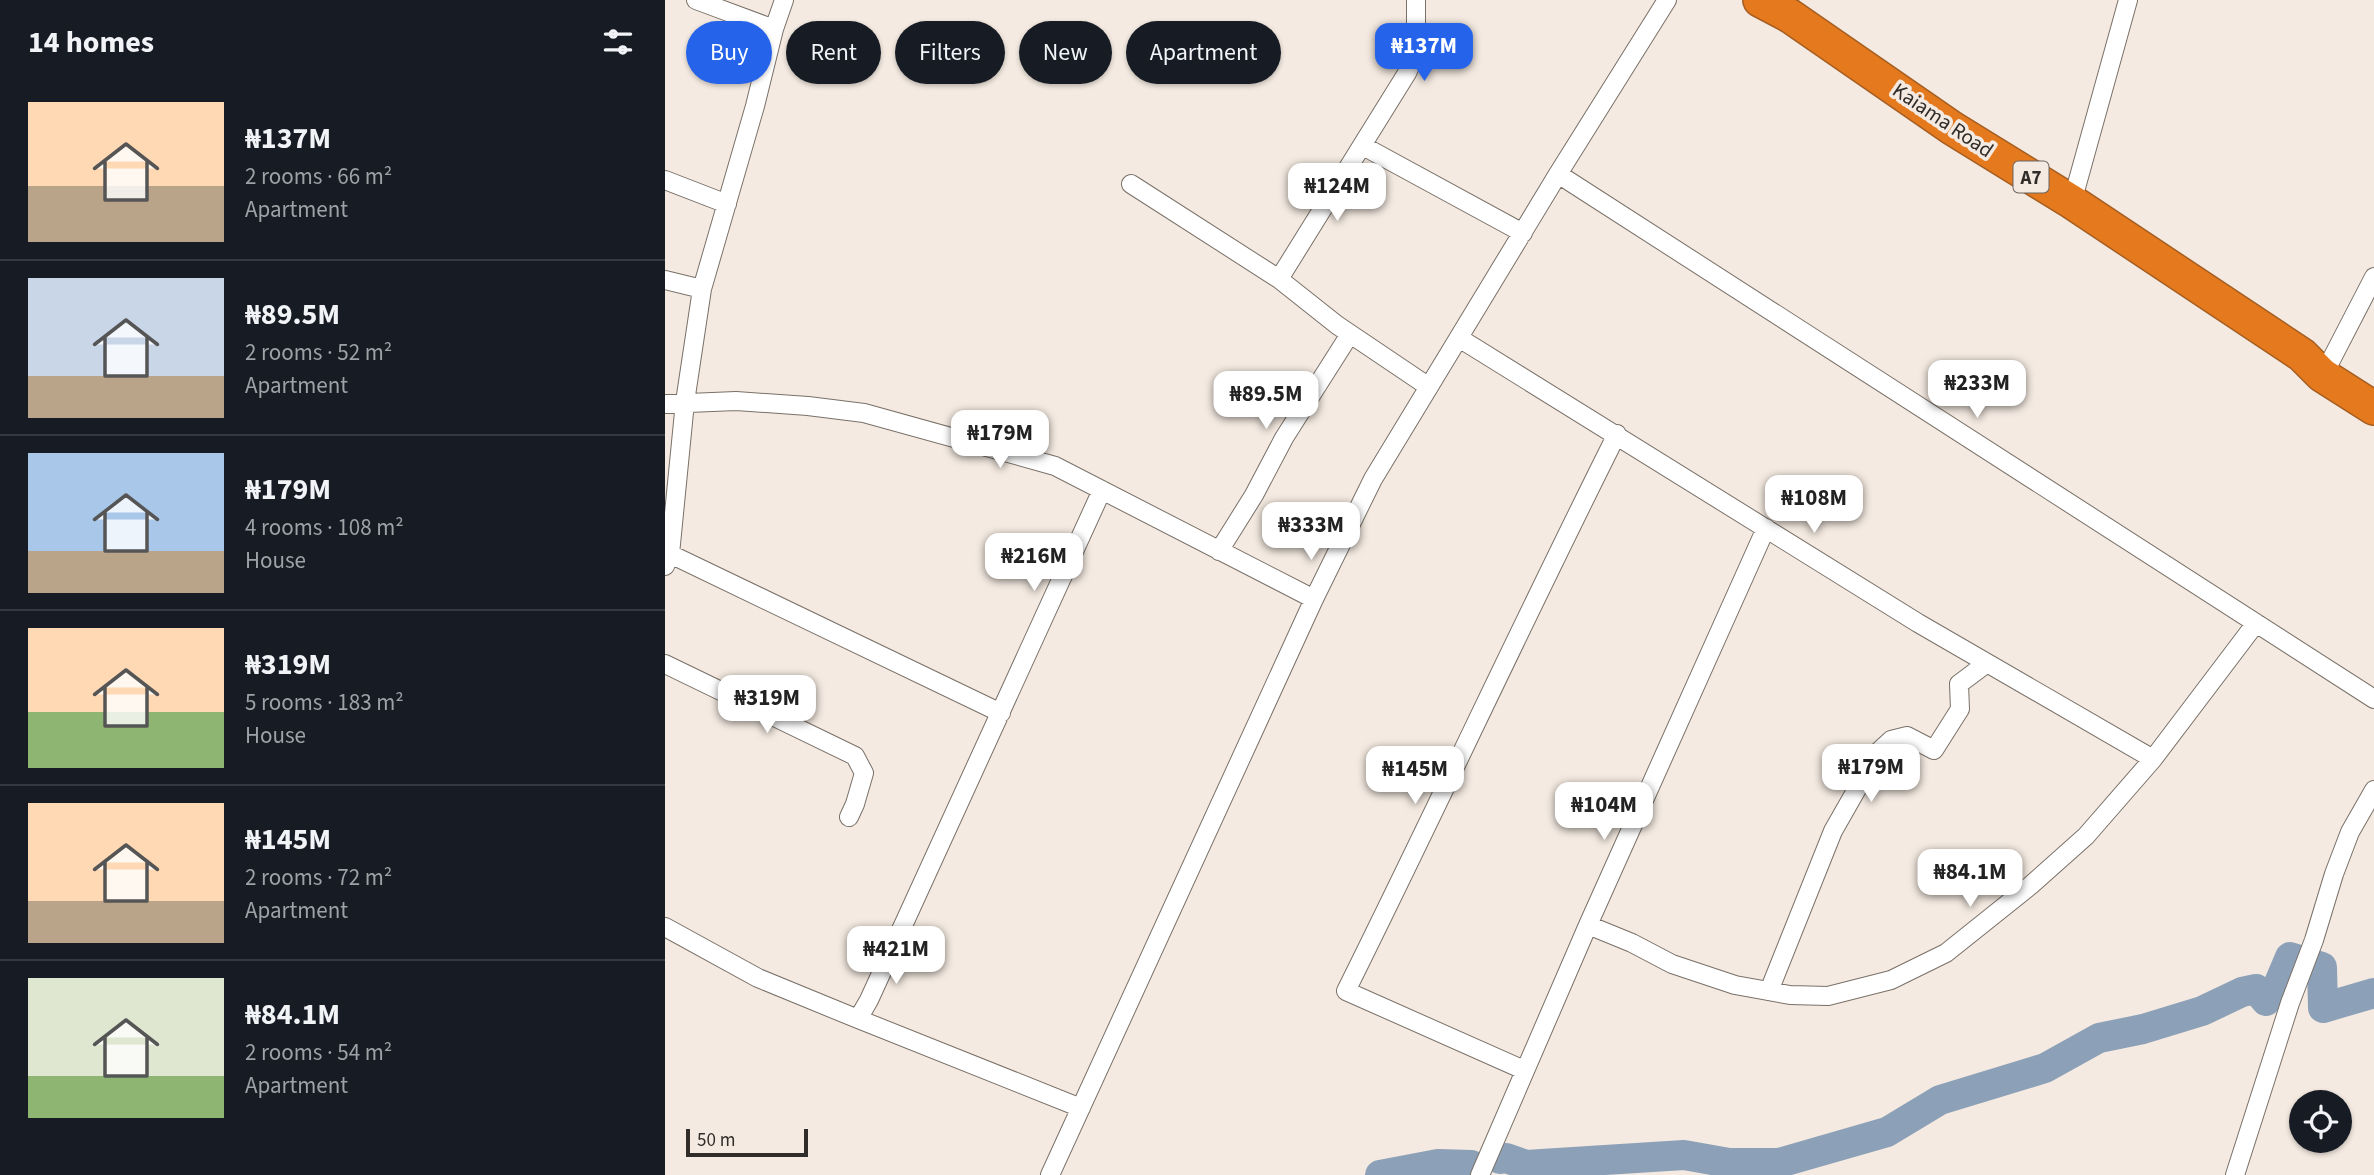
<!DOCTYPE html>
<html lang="en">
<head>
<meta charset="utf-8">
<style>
	:root { --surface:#171b24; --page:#20242c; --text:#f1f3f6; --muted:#9ea1a6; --line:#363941; --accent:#2563eb }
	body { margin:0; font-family:"Source Sans 3",sans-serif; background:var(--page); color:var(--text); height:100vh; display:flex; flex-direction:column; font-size:26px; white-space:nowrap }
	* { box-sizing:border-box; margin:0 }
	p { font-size:23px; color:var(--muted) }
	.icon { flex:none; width:38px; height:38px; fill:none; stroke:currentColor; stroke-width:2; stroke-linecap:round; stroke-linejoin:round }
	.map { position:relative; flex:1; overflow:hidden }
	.drawer { display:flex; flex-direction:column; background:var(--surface); width:665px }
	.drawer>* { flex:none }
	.banner { position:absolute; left:21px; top:21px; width:665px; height:63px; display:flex; gap:14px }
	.buttons { position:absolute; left:1624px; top:1090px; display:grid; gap:14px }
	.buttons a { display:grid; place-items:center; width:63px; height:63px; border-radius:50%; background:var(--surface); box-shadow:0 2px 5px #0004; font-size:35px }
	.scale { position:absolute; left:21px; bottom:18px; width:122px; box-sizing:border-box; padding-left:7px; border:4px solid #302c29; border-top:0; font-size:19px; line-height:24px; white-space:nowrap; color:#302c29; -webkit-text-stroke:5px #f4eae1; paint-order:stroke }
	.price { position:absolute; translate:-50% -60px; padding:0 16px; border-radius:14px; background:#fff; color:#222; font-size:23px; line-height:46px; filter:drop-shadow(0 2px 4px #0008) }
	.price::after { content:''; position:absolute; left:50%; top:42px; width:21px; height:16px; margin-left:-10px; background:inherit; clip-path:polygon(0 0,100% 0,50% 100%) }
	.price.current { background:var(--accent); color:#fff }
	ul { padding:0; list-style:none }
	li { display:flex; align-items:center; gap:21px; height:175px; padding:0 28px }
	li+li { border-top:2px solid var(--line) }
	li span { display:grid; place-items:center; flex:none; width:196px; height:140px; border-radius:0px; color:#555 }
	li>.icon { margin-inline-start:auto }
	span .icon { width:84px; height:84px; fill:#fffc; stroke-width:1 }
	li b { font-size:30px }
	h2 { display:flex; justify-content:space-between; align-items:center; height:84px; padding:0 28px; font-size:30px }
	.pill { padding:0 24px; border-radius:32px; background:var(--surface); box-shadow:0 2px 5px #0004; font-size:24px; line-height:63px }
	.pill.current { background:var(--accent); color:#fff }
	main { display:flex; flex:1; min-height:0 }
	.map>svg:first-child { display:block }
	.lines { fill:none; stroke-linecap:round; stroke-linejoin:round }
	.river { stroke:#8ca0b7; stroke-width:30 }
	.street-casing { stroke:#797068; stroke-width:20 }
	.highway-casing { stroke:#a55e22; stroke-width:36 }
	.street { stroke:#fff; stroke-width:18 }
	.highway { stroke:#e4791e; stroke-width:33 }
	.labels { text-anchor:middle; stroke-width:7; stroke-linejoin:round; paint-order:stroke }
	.shield { fill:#f4eae1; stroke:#6b6560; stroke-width:2 }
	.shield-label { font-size:19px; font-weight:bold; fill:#302c29 }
	.street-label { font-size:21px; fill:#302c29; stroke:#f4eae1 }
</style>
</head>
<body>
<main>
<section class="drawer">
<h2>14 homes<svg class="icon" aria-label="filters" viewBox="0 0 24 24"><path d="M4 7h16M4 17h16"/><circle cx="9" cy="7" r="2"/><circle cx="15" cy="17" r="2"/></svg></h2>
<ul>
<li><span style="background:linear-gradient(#ffd9b3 60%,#b9a48a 0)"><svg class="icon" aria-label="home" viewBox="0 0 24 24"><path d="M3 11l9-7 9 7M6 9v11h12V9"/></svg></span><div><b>₦137M</b><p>2 rooms · 66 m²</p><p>Apartment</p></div></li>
<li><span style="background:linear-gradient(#c9d6e8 70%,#b9a48a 0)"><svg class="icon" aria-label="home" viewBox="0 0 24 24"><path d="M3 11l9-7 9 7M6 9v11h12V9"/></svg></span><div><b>₦89.5M</b><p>2 rooms · 52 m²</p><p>Apartment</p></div></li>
<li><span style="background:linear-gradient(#a9c7e8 70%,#b9a48a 0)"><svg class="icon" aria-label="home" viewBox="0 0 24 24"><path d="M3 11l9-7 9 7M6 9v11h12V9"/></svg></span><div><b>₦179M</b><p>4 rooms · 108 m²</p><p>House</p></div></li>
<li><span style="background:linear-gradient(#ffd9b3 60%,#8fb573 0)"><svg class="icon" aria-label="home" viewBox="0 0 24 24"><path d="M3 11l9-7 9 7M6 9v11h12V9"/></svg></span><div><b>₦319M</b><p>5 rooms · 183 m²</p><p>House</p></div></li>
<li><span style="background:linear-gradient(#ffd9b3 70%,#b9a48a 0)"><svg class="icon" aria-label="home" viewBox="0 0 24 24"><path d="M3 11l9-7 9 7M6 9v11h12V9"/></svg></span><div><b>₦145M</b><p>2 rooms · 72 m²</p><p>Apartment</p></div></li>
<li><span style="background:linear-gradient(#dfe7d0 70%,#8fb573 0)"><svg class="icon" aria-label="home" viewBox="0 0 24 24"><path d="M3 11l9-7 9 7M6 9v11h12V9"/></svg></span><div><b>₦84.1M</b><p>2 rooms · 54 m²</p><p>Apartment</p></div></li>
</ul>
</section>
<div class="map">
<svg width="1709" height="1175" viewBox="0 0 1709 1175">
	<rect width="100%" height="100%" fill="#f4eae1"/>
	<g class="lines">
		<!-- river -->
		<path class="river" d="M 835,1159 L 841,1158 L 861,1165 L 1019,1155 L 1064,1163 L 1114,1163 L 1222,1132 L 1275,1100 L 1380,1068 L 1434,1038 L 1478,1029 L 1537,1011 L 1577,992 L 1591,989 L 1601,1001 L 1611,990 L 1625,957 L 1657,967 L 1658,1008 L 1709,993
			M 715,1175 L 773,1164 L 806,1165"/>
		<!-- street casing -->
		<g class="street-casing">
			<path id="street" d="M 31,0 L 109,29
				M 698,146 L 858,233
				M 893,174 C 1164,350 1437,523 1709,699
				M 0,180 L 62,204
				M 466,184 L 614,279 L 672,325 L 764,387
				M 1407,202 L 1463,0
				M 614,279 L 742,73 L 751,53 L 751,0
				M 0,280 L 37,289
				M 794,338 L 1253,623 L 1488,759
				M 1664,364 L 1709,277
				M 0,404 L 71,401 L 143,406 L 199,413 L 390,466 L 649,599
				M 554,551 L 589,495 L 619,438 L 685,334
				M 5,554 L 336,713
				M 0,566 L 5,554 L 20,402 L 37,289 L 90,106 L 109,29 L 119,0
				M 0,664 L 190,756 L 199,773 L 190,804 L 184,817
				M 923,925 L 967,943 L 1007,964 L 1070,985 L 1125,995 L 1163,996 L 1226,980 L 1281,953 L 1366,885 L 1421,836 L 1488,759 L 1591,623
				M 0,927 L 93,978 L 193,1019 L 204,1000 L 437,490
				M 1104,991 L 1168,831 L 1213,752 L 1226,740 L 1242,736 L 1269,750 L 1295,709 L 1294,684 L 1322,663
				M 193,1019 L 416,1108
				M 859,1070 L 681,991 C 773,806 859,619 952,434
				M 385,1175 L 649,599 L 708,479 L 893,174 L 1002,0
				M 815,1175 L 923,925 L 1101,528
				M 1570,1175 L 1625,1003 L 1649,940 L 1669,874 L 1685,832 L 1709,790"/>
		</g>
		<!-- highway casing -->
		<g class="highway-casing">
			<path id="highway" d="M 1095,0 L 1125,16 L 1287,128 L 1407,202 L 1637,355 L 1657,375 L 1709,408"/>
		</g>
		<!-- street -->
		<use href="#street" class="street"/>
		<!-- highway -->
		<use href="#highway" class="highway"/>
	</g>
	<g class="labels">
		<!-- shield labels -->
		<rect class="shield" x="1348.5" y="161.5" width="35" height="31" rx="5"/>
		<g class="shield-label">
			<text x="1366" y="184">A7</text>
		</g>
		<!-- street labels -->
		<g class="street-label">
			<text transform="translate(1278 120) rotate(34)" y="7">Kaiama Road</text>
		</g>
	</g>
</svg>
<div class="buttons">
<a><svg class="icon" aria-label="locate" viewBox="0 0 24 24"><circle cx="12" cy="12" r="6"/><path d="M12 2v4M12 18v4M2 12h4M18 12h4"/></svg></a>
</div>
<div class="scale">50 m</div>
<b class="price current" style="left:759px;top:83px">₦137M</b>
<b class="price" style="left:672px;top:223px">₦124M</b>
<b class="price" style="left:1312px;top:420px">₦233M</b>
<b class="price" style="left:601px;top:431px">₦89.5M</b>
<b class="price" style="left:335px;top:470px">₦179M</b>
<b class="price" style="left:1149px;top:535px">₦108M</b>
<b class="price" style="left:646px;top:562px">₦333M</b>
<b class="price" style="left:369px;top:593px">₦216M</b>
<b class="price" style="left:102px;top:735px">₦319M</b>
<b class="price" style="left:1206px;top:804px">₦179M</b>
<b class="price" style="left:750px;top:806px">₦145M</b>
<b class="price" style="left:939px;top:842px">₦104M</b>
<b class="price" style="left:1305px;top:909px">₦84.1M</b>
<b class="price" style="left:231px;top:986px">₦421M</b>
<div class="banner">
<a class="pill current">Buy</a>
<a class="pill">Rent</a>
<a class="pill">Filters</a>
<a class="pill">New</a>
<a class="pill">Apartment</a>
</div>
</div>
</main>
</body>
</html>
